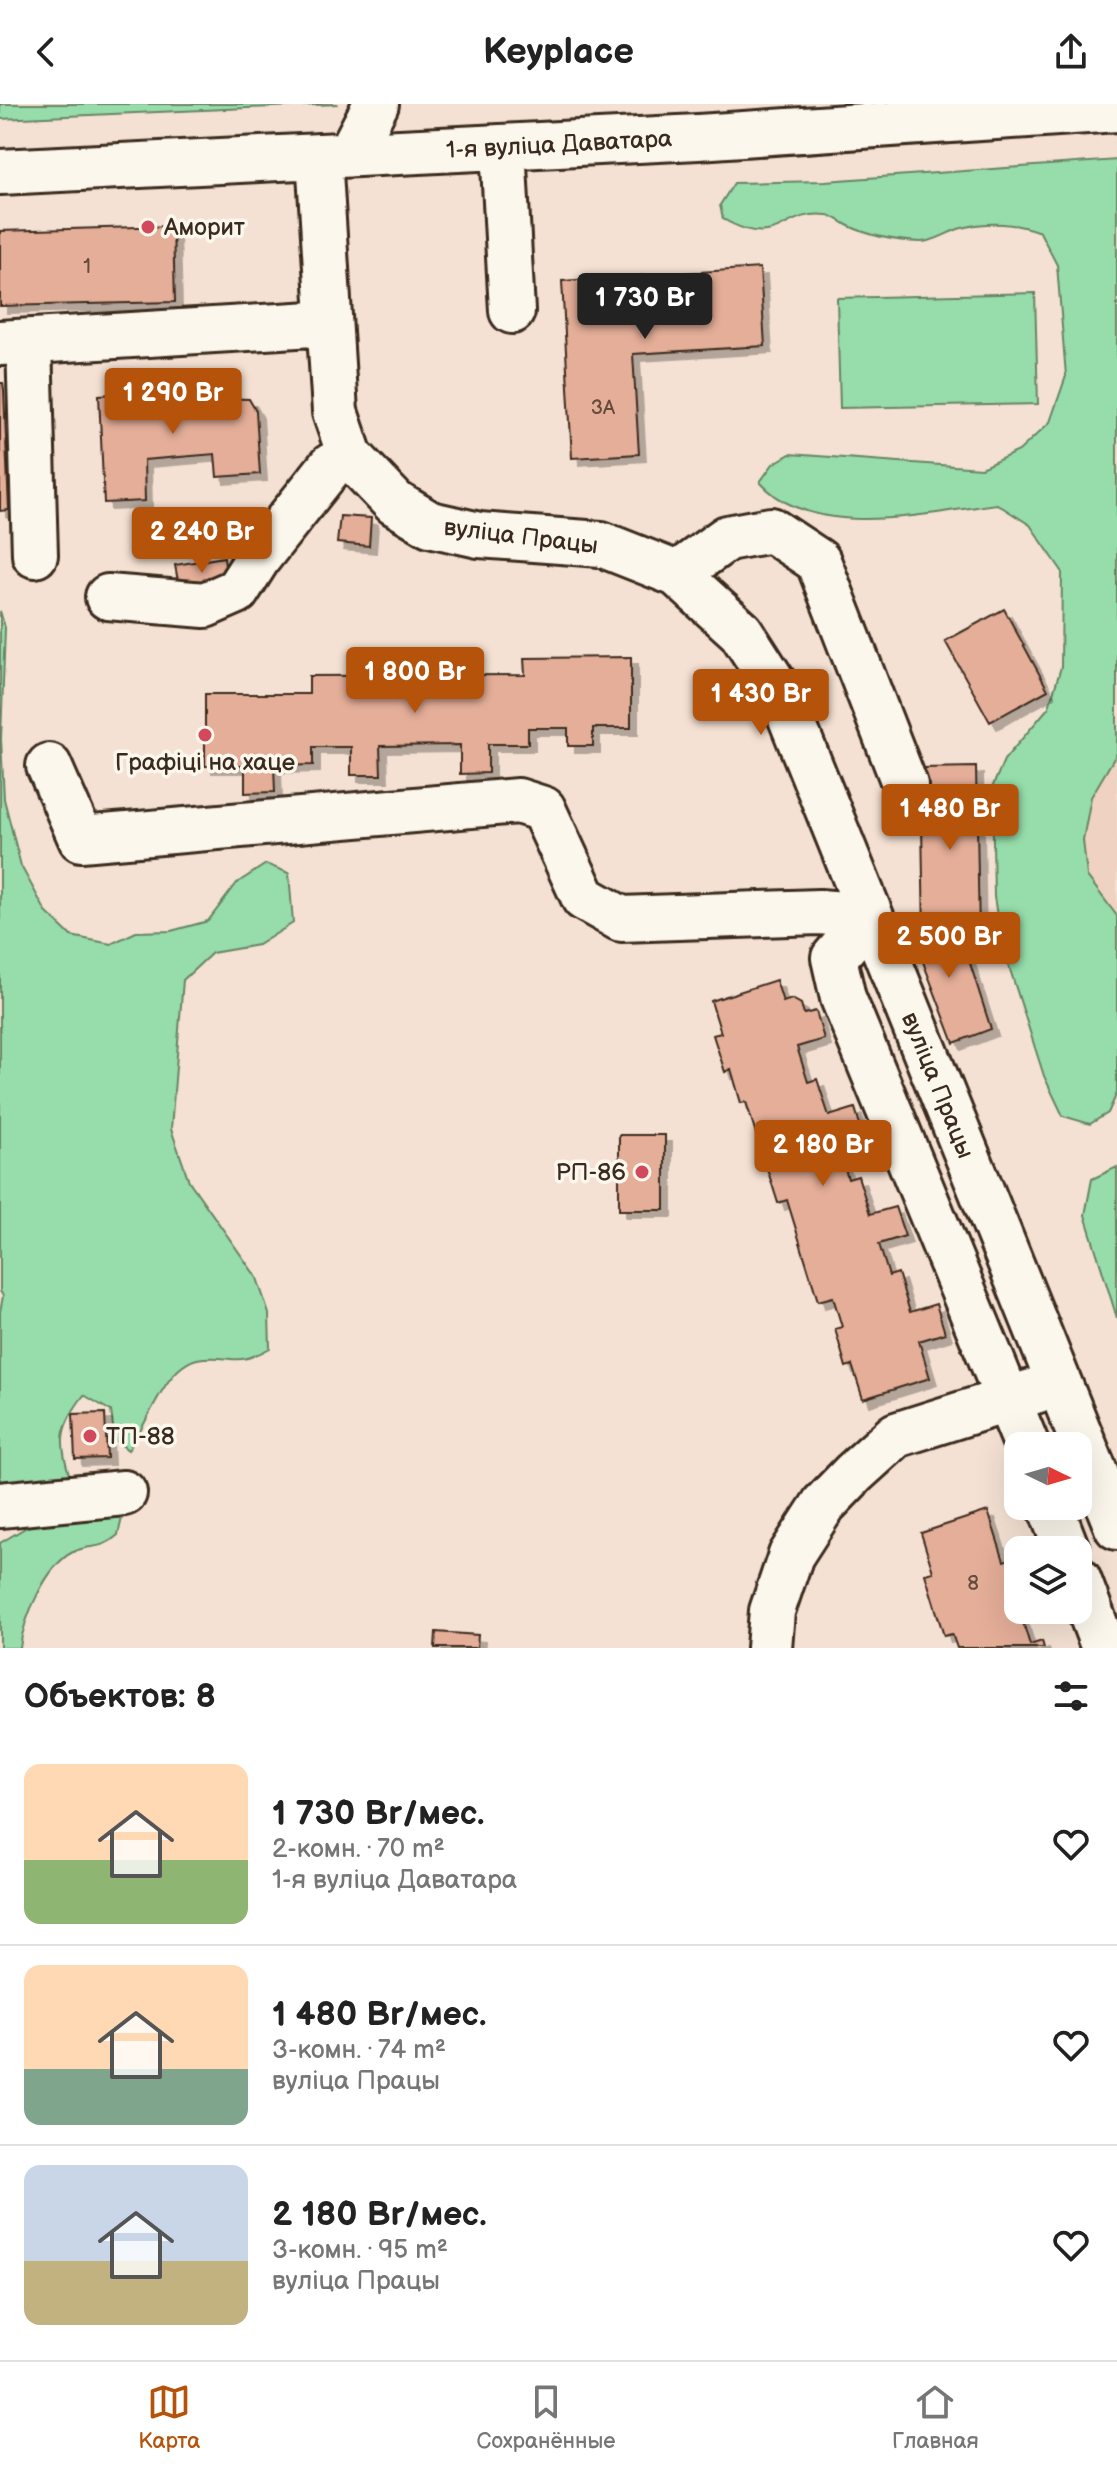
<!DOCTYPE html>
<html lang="ru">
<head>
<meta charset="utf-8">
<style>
	:root { --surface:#fff; --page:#f6f6f6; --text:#222; --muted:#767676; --line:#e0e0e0; --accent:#b45309 }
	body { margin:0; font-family:"Balsamiq Sans",sans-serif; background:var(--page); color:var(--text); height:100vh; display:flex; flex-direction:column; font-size:30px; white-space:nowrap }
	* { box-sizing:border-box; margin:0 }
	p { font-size:26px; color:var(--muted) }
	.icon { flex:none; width:44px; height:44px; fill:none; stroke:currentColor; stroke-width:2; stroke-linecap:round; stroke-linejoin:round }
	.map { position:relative; height:1544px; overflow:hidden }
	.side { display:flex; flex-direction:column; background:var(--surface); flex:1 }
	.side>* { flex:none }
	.needle { width:52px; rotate:95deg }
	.controls { position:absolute; left:1004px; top:1328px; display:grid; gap:16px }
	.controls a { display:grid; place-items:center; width:88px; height:88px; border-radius:16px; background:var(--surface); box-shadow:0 8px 32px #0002; font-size:40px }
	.price { position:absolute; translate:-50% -68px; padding:0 18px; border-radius:8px; background:var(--accent); color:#fff; font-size:26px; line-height:52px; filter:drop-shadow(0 2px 4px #0008) }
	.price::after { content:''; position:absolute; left:50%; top:48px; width:24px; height:18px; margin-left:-12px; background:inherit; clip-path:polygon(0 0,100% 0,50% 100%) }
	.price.current { background:#222; color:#fff }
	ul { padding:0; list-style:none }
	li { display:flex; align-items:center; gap:24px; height:200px; padding:0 24px }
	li+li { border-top:2px solid var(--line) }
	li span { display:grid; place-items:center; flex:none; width:224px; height:160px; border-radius:16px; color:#555 }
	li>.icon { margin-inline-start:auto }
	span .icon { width:96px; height:96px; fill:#fffc; stroke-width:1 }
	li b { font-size:34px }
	h2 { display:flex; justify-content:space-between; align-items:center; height:96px; padding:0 24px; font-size:34px }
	header { display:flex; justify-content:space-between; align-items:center; height:104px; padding:0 24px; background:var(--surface); font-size:36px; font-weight:700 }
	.tabs { display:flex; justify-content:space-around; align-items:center; height:112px; border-top:2px solid var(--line); background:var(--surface); font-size:22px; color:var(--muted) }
	.tabs a { display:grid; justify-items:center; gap:4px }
	.tabs .current { color:var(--accent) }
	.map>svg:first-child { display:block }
	.built { fill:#efd2c1 }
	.green { fill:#96ddab; stroke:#688464; stroke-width:2 }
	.building { fill:#e4ae98; stroke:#3b2a1e; stroke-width:2; filter:url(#shadow) }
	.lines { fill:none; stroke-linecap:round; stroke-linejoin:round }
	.minor-casing { stroke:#3b2a1e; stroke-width:50 }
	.minor { stroke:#fbf7ec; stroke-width:44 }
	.poi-dot { fill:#d1495b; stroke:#fbf7ec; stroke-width:3 }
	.labels { text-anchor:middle; stroke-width:7; stroke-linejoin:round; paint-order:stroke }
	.number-label { font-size:20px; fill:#654b3c }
	.street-label { font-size:24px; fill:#3b2a1e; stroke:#fbf7ec }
	.poi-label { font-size:24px; fill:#3b2a1e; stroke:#fbf7ec; text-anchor:start }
</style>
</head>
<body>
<header><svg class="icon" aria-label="back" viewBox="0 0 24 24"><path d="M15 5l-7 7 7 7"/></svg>Keyplace<svg class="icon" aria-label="share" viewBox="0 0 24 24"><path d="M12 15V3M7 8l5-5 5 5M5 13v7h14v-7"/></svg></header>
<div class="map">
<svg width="1117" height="1544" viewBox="0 0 1117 1544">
	<defs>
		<filter id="shadow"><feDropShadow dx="7" dy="7" stdDeviation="0" flood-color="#0004"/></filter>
	</defs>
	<rect width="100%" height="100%" fill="#f4e1d3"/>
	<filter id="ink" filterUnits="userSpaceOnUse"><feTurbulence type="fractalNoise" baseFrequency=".0125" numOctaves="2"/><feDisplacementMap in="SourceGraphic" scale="16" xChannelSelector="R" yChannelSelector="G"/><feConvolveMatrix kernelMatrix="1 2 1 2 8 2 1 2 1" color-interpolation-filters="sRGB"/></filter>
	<g filter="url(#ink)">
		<!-- built -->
		<path class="built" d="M 1117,291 L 1117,828 L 1063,779 Z"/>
		<!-- green -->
		<path class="green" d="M 0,0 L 338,0 L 0,15 Z
			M 1117,56 L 1117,649 L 1091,693 L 1083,736 L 1087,772 L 1117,812 L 1117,989 L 1108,1009 L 1090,1020 L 1063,1012 L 1044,972 L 1001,837 L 994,793 L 992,684 L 1004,656 L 1049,603 L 1061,563 L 1062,467 L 1030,421 L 997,400 C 927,409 813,438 760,378 L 773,360 L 790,350 L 981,364 L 1019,347 L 1050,318 L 1066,272 L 1057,161 L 1040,128 C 1015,119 988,117 962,124 C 949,127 935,138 921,138 C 897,137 870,132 849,122 C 842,119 835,112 827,111 C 781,105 781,148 723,115 L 720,101 L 734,79 L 825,77 Z
			M 1035,189 L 1038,300 L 840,304 L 837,194 Z
			M 0,507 L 5,524 L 1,635 L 4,695 L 21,762 L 46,808 L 71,832 L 111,840 L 136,828 L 171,827 L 208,817 L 237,779 L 266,760 L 289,769 L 293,819 L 258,841 L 212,849 L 183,876 L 171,1025 L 189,1077 L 257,1174 L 269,1210 L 270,1244 C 236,1263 238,1252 204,1254 C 165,1256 150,1319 128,1346 L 115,1336 L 111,1307 L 84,1291 C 60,1322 58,1337 70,1373 L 0,1382 L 0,1208 L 3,1192 L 0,1187 Z
			M 1117,1063 L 1117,1214 L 1085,1111 L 1092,1075 Z
			M 105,1409 L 122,1414 L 118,1431 C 98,1448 91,1439 73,1448 C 46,1461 23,1516 20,1544 L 0,1544 L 0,1439 L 37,1417 Z"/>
		<!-- building -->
		<path class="building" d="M 173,122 L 175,198 L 0,202 L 0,127 Z
			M 760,164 L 765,242 L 633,250 L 639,350 L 572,354 L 562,177 Z
			M 0,279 L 3,279 L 4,287 L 9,406 L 0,407 Z
			M 212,284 L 214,294 L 249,295 L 256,307 L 260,370 L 217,373 L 215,350 L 144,356 L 145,397 L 104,399 L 99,291 Z
			M 340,412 L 371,414 L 369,442 L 337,439 Z
			M 224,453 L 227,481 L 180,488 L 175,461 Z
			M 1004,505 L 1048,586 L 990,618 L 945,537 Z
			M 631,553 L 631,624 L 593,624 L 593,642 L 568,642 L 568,624 L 528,624 L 528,640 L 488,640 L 488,669 L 460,670 L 460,641 L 380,642 L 381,671 L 351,671 L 351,643 L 313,643 L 313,661 L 274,662 L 275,688 L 245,689 L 245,662 L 205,662 L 205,590 L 309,590 L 309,572 L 525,571 L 524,554 Z
			M 976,663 L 979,831 L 924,832 L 921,664 Z
			M 897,822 L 924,822 L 924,832 L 961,831 L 991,925 L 954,939 L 920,850 L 904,851 Z
			M 776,876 L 783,898 L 792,895 L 801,900 L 804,910 L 816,907 L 824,935 L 797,943 L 808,978 L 817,975 L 829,1012 L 855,1004 L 864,1034 L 838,1042 L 848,1075 L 858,1072 L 870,1110 L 895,1103 L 905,1132 L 879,1140 L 889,1172 L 898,1169 L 910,1208 L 936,1200 L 945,1229 L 919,1237 L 930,1274 L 863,1295 L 852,1261 L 846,1263 L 835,1225 L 842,1223 L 833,1193 L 818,1197 L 787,1096 L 778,1099 L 746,998 L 741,999 L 731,965 L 725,968 L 713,931 L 721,929 L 711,897 Z
			M 619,1031 L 665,1031 L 665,1106 L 619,1106 Z
			M 105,1309 L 107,1354 L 75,1355 L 73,1310 Z
			M 988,1407 L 1004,1457 L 1018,1452 L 1018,1488 L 1014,1489 L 1030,1541 L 1042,1537 L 1044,1544 L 957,1544 L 952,1530 L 944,1532 L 925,1470 L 933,1468 L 921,1429 Z
			M 436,1528 L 478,1531 L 477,1544 L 435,1544 Z"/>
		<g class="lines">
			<!-- minor casing -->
			<g class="minor-casing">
				<path id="minor" d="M 503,43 L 512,207
					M 350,50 L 376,0
					M 319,52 L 335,308 L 350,352 L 395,399 L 430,420 L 479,431 L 601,440 L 677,470 L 741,528 L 782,592 L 1117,1423
					M 0,68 L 698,33 L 1117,5
					M 29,238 L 35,451
					M 0,239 L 329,219
					M 677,470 L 727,434 L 771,426 L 818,457 L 905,681
					M 108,493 L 205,501 L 237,487 L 258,454 L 331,362 L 350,352
					M 49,662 L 81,735 L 518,697 L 543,705 L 584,794 L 621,815 L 819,808 L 870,812
					M 870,812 L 834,854 L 843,894 L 1027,1342
					M 0,1401 L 124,1389
					M 1050,1402 L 1067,1446
					M 1078,1475 L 1104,1544
					M 769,1544 L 772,1507 L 791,1451 L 824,1400 L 854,1369 L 896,1331 L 1038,1286"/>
			</g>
			<!-- minor -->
			<use href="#minor" class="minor"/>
		</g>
	</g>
	<!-- markers -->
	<g class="poi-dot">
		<circle cx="148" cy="123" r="8"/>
		<circle cx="205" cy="631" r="8"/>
		<circle cx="642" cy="1068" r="8"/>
		<circle cx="90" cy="1332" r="8"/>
	</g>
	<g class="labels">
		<!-- number labels -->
		<g class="number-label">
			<text x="87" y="169">1</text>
			<text x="603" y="310">3А</text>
			<text x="973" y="1486">8</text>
		</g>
		<!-- street labels -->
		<g class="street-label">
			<text transform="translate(559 40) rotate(-3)" y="8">1-я вуліца Даватара</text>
			<text transform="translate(521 432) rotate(7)" y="8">вуліца Працы</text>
			<text transform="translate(938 981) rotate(68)" y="8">вуліца Працы</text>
		</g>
		<!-- poi labels -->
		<g class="poi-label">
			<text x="164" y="131">Аморит</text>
			<text x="205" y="666" text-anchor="middle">Графіці на хаце</text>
			<text x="626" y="1076" text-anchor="end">РП-86</text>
			<text x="106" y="1340">ТП-88</text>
		</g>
	</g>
</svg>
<div class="controls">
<a><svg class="needle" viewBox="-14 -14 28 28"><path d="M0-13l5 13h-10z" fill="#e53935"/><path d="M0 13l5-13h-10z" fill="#767676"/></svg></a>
<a><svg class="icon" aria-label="layers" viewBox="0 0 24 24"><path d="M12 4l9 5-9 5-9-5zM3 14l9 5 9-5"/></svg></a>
</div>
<b class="price current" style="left:645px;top:237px">1 730 Br</b>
<b class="price" style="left:173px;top:332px">1 290 Br</b>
<b class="price" style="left:202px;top:471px">2 240 Br</b>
<b class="price" style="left:415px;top:611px">1 800 Br</b>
<b class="price" style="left:761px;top:633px">1 430 Br</b>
<b class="price" style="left:950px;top:748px">1 480 Br</b>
<b class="price" style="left:949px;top:876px">2 500 Br</b>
<b class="price" style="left:823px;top:1084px">2 180 Br</b>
</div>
<section class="side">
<h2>Объектов: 8<svg class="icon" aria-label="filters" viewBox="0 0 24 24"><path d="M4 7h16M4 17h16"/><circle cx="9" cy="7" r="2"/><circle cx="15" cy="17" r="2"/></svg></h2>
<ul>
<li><span style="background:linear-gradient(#ffd9b3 60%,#8fb573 0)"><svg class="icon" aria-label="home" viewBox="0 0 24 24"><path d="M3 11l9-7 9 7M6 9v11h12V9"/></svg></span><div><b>1 730 Br/мес.</b><p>2-комн. · 70 m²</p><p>1-я вуліца Даватара</p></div><svg class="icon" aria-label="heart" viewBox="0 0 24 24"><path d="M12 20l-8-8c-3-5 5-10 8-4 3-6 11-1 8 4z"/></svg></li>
<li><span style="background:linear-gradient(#ffd9b3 65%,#7fa58c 0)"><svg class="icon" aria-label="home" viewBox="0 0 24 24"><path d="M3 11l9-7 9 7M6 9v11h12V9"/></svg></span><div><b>1 480 Br/мес.</b><p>3-комн. · 74 m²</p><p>вуліца Працы</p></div><svg class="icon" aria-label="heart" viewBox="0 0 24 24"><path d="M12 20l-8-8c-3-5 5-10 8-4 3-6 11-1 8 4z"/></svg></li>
<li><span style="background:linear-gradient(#c9d6e8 60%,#c2b280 0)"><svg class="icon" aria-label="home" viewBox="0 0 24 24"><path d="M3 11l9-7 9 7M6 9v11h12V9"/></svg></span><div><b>2 180 Br/мес.</b><p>3-комн. · 95 m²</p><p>вуліца Працы</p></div><svg class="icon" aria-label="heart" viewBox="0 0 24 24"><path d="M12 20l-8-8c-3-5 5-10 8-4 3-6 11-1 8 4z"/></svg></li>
</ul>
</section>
<nav class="tabs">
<a class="current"><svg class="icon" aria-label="map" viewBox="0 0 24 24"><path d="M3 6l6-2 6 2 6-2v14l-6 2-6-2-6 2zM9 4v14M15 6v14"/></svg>Карта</a>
<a><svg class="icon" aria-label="saved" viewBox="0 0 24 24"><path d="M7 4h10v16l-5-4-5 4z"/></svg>Сохранённые</a>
<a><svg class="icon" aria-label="home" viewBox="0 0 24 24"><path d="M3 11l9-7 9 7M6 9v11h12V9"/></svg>Главная</a>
</nav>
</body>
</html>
